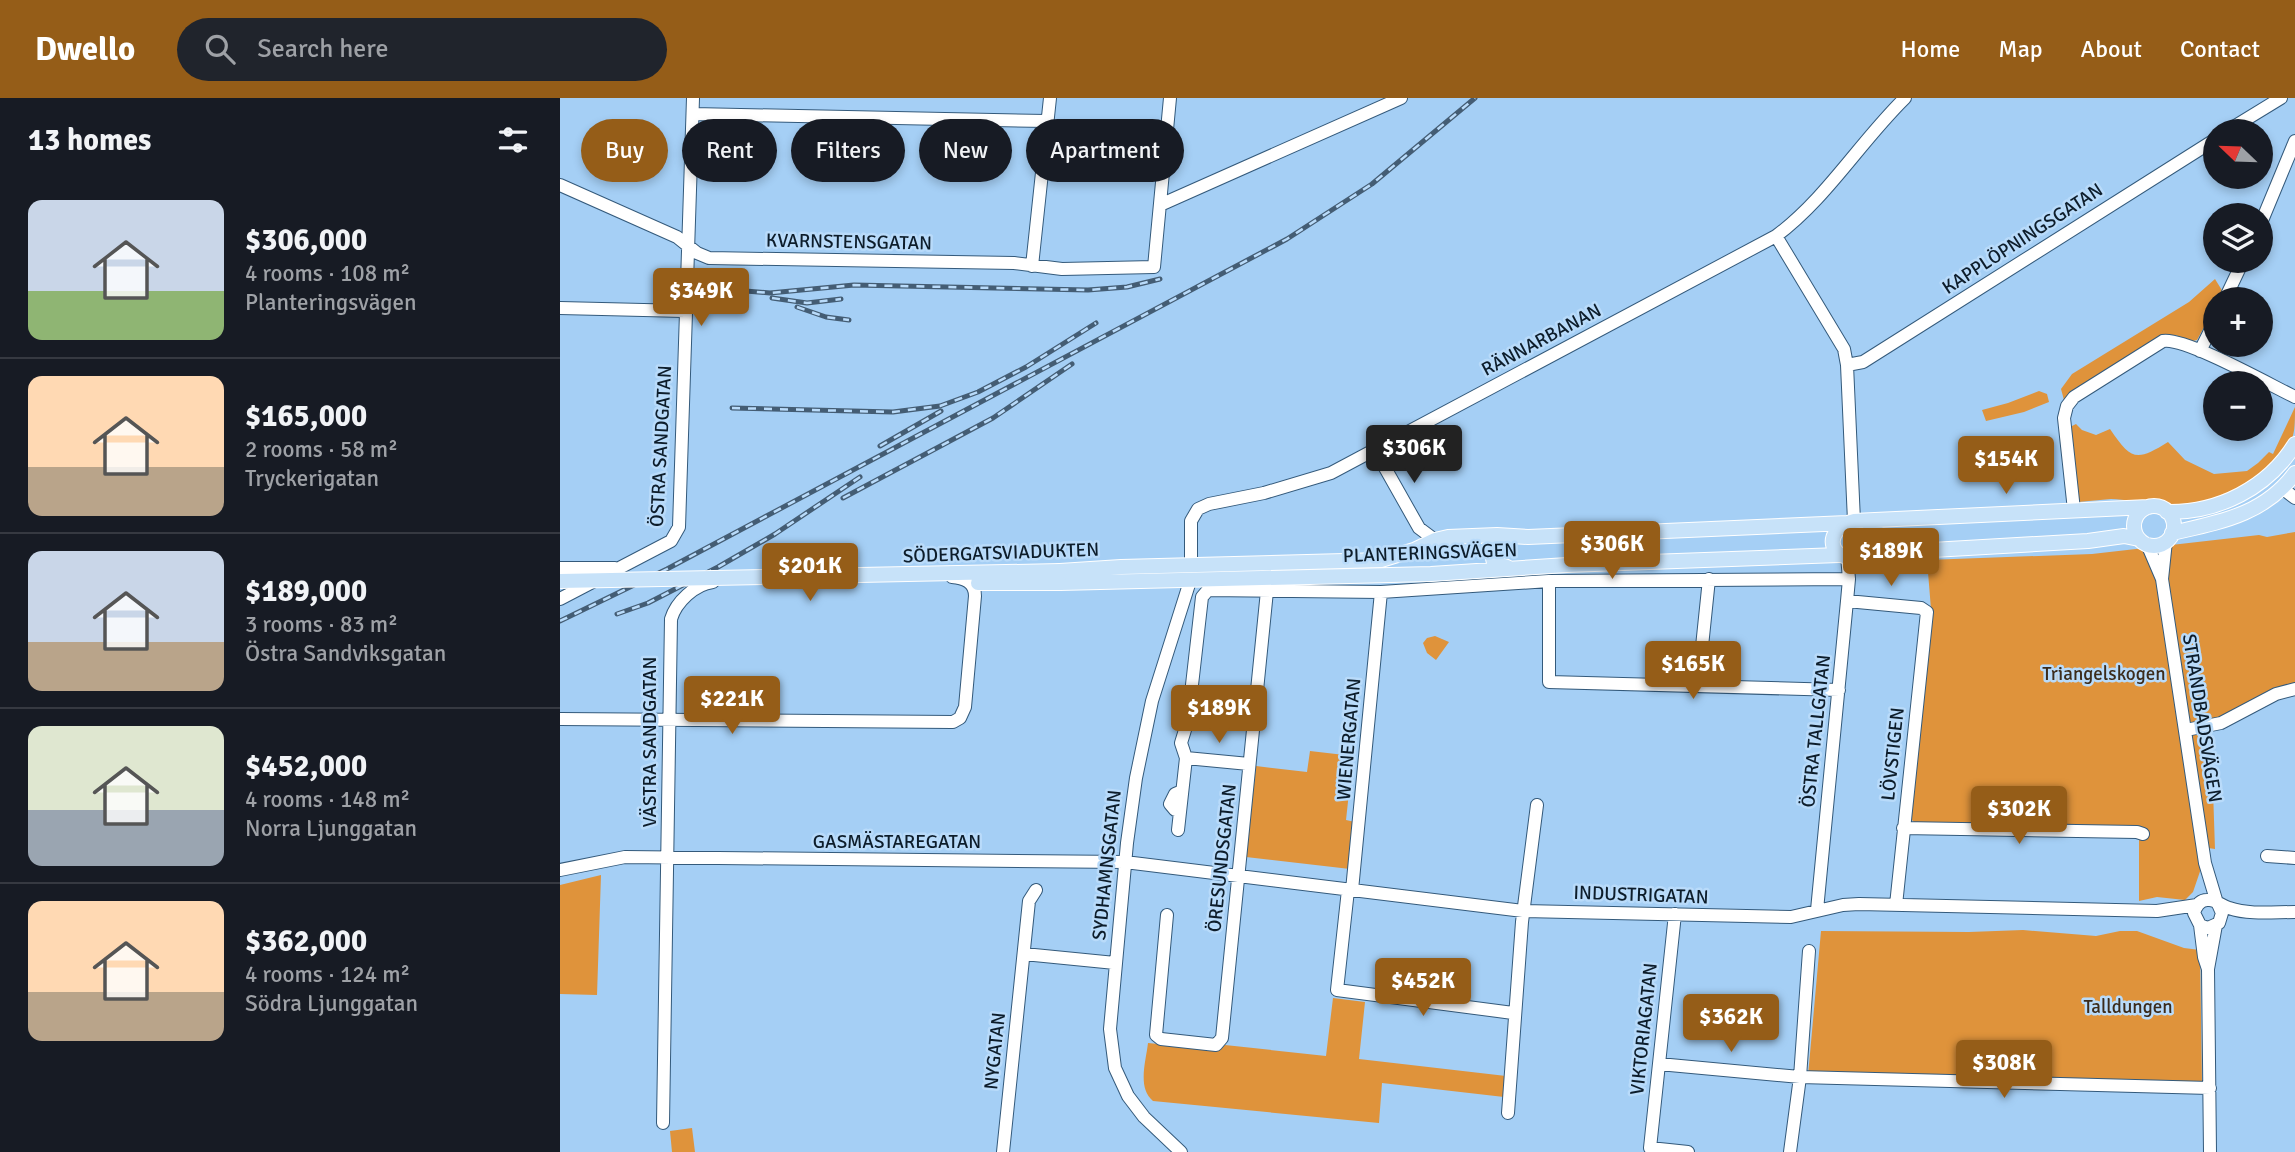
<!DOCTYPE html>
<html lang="en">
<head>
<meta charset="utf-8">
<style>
	:root { --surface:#171b24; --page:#20242c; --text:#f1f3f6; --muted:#9ea1a6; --line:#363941; --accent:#955d18 }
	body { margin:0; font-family:Signika,sans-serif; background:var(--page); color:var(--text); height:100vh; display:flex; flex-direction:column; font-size:26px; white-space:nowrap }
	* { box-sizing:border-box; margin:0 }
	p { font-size:23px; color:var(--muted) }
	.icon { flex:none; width:38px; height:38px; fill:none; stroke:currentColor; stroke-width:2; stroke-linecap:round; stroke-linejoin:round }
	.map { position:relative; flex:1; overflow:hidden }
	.panel { display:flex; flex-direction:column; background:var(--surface); width:560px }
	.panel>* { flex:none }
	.guide { position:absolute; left:21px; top:21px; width:665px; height:63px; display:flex; gap:14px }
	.needle { width:46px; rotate:293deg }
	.fabs { position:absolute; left:1643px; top:21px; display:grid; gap:14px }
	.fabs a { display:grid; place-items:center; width:70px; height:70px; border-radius:50%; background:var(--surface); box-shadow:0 4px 10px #0003; font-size:35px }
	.price { position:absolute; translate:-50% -60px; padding:0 16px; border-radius:7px; background:var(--accent); color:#fff; font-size:23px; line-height:46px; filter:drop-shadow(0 2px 4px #0008) }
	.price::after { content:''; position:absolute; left:50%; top:42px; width:21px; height:16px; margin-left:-10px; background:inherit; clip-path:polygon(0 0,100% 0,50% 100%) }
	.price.on { background:#222; color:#fff }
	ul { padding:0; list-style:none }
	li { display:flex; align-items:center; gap:21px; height:175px; padding:0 28px }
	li+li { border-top:2px solid var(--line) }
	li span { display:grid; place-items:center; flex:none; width:196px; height:140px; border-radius:14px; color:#555 }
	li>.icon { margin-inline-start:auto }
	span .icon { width:84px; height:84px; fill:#fffc; stroke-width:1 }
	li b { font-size:30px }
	h2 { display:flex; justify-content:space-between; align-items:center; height:84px; padding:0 28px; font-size:30px }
	.tag { padding:0 24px; border-radius:32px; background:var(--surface); box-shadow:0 4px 10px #0003; font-size:24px; line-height:63px }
	.tag.on { background:var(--accent); color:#fff }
	header { display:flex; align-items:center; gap:42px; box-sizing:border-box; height:98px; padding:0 35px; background:var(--accent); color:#fff }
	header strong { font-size:33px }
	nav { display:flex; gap:38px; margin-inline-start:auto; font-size:24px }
	.search { width:490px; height:63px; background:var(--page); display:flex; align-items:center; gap:18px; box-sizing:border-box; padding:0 24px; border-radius:38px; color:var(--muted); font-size:26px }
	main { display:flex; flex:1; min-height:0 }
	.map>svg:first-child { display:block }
	.green { fill:#df933b }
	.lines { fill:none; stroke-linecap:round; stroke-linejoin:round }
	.minor-casing { stroke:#345a7b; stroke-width:14 }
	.major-casing { stroke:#fff; stroke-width:16 }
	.minor { stroke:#fff; stroke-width:12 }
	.major { stroke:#c7e2f9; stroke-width:14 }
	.rail-casing { stroke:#445d74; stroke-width:5 }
	.rail { stroke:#b9dbfa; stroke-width:2.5; stroke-dasharray:8; stroke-linecap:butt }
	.major-bridge-casing { stroke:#fff; stroke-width:16; stroke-linecap:butt }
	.major-bridge { stroke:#c7e2f9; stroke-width:14 }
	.labels { text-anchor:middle; stroke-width:5; stroke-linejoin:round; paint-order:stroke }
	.street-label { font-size:19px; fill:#0d1d2b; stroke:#b9dbfa }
	.park-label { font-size:19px; fill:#3b2b1b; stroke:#b9dbfa }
</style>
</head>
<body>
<header>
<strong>Dwello</strong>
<div class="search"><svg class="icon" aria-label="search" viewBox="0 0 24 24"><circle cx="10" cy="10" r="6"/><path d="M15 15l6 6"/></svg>Search here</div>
<nav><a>Home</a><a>Map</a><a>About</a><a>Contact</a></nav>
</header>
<main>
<section class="panel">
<h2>13 homes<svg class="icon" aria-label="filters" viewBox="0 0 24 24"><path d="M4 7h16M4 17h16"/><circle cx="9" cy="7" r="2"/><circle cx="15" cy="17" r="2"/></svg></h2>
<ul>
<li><span style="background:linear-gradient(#c9d6e8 65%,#8fb573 0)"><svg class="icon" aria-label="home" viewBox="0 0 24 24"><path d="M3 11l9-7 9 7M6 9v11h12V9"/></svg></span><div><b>$306,000</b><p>4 rooms · 108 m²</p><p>Planteringsvägen</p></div></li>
<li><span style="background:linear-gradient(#ffd9b3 65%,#b9a48a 0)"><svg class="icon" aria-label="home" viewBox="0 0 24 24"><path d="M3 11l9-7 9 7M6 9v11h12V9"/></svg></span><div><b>$165,000</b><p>2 rooms · 58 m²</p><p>Tryckerigatan</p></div></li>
<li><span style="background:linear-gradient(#c9d6e8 65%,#b9a48a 0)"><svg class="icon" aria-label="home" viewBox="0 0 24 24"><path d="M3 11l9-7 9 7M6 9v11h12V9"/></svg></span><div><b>$189,000</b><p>3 rooms · 83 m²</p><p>Östra Sandviksgatan</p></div></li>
<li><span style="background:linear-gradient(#dfe7d0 60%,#9aa5b1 0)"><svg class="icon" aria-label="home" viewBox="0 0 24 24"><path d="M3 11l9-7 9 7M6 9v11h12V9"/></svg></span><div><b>$452,000</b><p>4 rooms · 148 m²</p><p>Norra Ljunggatan</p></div></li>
<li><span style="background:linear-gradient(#ffd9b3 65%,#b9a48a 0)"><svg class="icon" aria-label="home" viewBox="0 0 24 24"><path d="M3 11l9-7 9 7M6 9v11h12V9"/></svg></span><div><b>$362,000</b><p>4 rooms · 124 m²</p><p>Södra Ljunggatan</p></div></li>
</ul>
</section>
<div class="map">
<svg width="1735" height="1054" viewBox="0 0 1735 1054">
	<rect width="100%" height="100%" fill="#a5cff5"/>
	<!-- green -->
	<path class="green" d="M 1655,181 L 1663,194 L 1660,201 L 1656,201 L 1655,209 L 1637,242 L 1633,243 L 1615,237 L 1603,237 L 1514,292 L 1504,302 L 1501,291 L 1512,276 L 1629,204 Z
		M 1479,293 L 1487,296 L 1489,304 L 1464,314 L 1426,323 L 1422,312 L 1448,305 Z
		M 1735,309 C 1735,346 1733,343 1708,369 C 1678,400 1635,409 1594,406 C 1579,405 1565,401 1551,401 C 1540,402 1529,403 1518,404 L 1510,329 L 1516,326 L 1522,332 L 1536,337 L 1550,331 C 1571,362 1576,364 1608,344 L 1625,362 L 1654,376 L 1687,373 L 1698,365 L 1709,354 L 1713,356 Z
		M 1735,434 L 1735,585 L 1651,633 L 1655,751 L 1648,750 L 1633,794 L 1625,802 L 1597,799 L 1579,803 L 1579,729 L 1356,726 L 1350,720 L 1371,511 L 1367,462 L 1532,456 L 1699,437 L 1707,439 Z
		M 875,538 L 889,544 L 876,562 L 867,555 L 863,545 L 867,540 Z
		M 750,653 L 793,658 L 786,722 L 795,724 L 790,771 L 686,759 L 696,668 L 747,674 Z
		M 41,777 L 37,897 L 0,896 L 0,787 Z
		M 1463,832 L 1536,838 L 1560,833 L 1577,833 L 1624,850 L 1640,852 L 1642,985 L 1248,978 L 1261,833 L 1409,834 Z
		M 773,900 L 805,904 L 799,961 L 946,978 L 944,999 L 822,985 L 819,1025 L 593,1003 C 577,990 586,963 588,945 L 660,952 L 665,947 L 766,958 Z
		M 132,1030 L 135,1054 L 112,1054 L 110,1033 Z"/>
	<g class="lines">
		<!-- minor casing -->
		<g class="minor-casing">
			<path id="minor" d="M 133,16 L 486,23
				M 1667,33 L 1721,0
				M 0,87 L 117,139 L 137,155 L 149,160 L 454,165 L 502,171 L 594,169 L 610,0
				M 600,107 L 841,0
				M 1701,125 L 1735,43
				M 1216,138 L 1284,251 L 1287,267 L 1294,423
				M 472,168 L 490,0
				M 1665,201 L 1683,163
				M 0,210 L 125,213
				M 1640,253 L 1656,221
				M 1287,267 L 1303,264 L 1656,41
				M 815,352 L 859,430 L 875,442
				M 1722,390 L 1735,400
				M 1514,412 L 1504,320 L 1507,308 L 1514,299 L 1603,243 C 1625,239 1710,287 1735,299
				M 1606,443 L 1602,481 L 1645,765 L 1657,805
				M 1587,446 L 1602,481
				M 0,470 L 55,470
				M 989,483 L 989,584 L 1279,592
				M 0,501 L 111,443 L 119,429 L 133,0
				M 1287,503 L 1361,510 L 1367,514 L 1336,807
				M 1138,587 L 1149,481
				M 0,621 L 393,624 L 400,620 L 405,609 L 415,498 C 415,484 404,480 392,479
				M 1626,632 L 1661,625 L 1716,596 L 1735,591
				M 626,660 L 689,666
				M 620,712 L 615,712 L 610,706 L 615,696 L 622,693
				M 1343,730 L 1577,734 L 1583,736
				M 618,732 L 626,660 L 621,645 L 628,622 L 642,499 L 648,492 L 821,494 L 989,483 L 1289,481
				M 1707,758 L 1735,760
				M 0,772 L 65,759 L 565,764 L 963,813 L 1231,819 L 1283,807 L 1299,806 L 1597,813 L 1637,807
				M 788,792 L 777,892 L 953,915
				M 792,792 L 821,494
				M 1658,806 L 1662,815 L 1659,825 L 1648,830 L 1640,827 L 1634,815 C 1636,808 1640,801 1649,802 C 1656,802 1662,808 1669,810 C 1690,817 1713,814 1735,814
				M 1257,812 L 1287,503 L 1289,481 L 1287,458
				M 1115,816 L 1090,1050 L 1128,1054
				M 607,817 L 596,937 L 601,941 L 656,947 L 662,940 L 707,493
				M 1640,827 L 1644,859 L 1648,871 L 1650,1054
				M 464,856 L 555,865
				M 1648,871 L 1656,827
				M 1099,966 L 1240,979 L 1650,990
				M 948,1015 L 962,824 L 977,707
				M 103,1025 L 111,521 C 116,504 135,486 153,484
				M 443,1054 L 469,803 L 476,792
				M 621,1054 L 584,1019 L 568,998 L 555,970 L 550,931 L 567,745 L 576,680 L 592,603 L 631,480 L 631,423 L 638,411 L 649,406 L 704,395 L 771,375 L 1216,138 C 1266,101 1300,44 1345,0
				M 1230,1054 L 1240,979 L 1249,853"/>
		</g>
		<!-- major casing -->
		<g class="major-casing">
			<path id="major" d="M1574 428a20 20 0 1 1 40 0a20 20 0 1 1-40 0Z
				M 1607,414 C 1658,415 1708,390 1735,346
				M 1307,424 L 1315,429 L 1317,435 L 1307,454 C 1270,473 1259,431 1294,423 L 1588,409
				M 1612,435 C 1660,424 1704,417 1735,375
				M 946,438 L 934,444 L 931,451 L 934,465 L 947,469
				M 1303,456 L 1528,443 L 1564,438 L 1579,441
				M 500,473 L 561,469 L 821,462 L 854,452 L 875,442 L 888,439 L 937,437 L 968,439 L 1287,425
				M 500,485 L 871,476 L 1007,467 L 1279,457"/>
		</g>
		<!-- minor -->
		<use href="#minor" class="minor"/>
		<!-- major -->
		<use href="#major" class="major"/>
		<!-- rail casing -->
		<g class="rail-casing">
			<path id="rail" d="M 149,190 L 210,195 L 294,187 L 528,192 L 567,189 L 600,181
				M 212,200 L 247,205 L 281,201
				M 237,209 L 266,219 L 289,222
				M 172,310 L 333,314 L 380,308 L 418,294 L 466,269 L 536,225
				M 320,348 L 381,313
				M 283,400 L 433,320 L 512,266
				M 57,516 L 88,505 L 158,469 L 215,436 L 300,379
				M 0,523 L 107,471 L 727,141 L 812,86 L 915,0"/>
		</g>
		<!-- rail -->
		<use href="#rail" class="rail"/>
		<!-- major-bridge casing -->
		<g class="major-bridge-casing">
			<path id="major-bridge" d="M 0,483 L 500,473
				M 418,485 L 500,485"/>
		</g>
		<!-- major-bridge -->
		<use href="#major-bridge" class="major-bridge"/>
	</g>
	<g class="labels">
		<!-- street labels -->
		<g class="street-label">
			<text transform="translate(1462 140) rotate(-33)" y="7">KAPPLÖPNINGSGATAN</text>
			<text transform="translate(289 143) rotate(1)" y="7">KVARNSTENSGATAN</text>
			<text transform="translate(981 241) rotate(-28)" y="7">RÄNNARBANAN</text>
			<text transform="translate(100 348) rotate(-87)" y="7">ÖSTRA SANDGATAN</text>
			<text transform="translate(441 454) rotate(-2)" y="7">SÖDERGATSVIADUKTEN</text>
			<text transform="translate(870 454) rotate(-2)" y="7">PLANTERINGSVÄGEN</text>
			<text transform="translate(1643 620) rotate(81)" y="7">STRANDBADSVÄGEN</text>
			<text transform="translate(1255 633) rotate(-84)" y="7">ÖSTRA TALLGATAN</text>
			<text transform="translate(788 641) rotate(-85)" y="7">WIENERGATAN</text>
			<text transform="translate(89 644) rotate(-90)" y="7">VÄSTRA SANDGATAN</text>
			<text transform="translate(1332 656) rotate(-84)" y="7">LÖVSTIGEN</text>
			<text x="337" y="750">GASMÄSTAREGATAN</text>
			<text transform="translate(661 760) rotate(-84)" y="7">ÖRESUNDSGATAN</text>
			<text transform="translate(546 767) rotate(-84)" y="7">SYDHAMNSGATAN</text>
			<text transform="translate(1081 796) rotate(2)" y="7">INDUSTRIGATAN</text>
			<text transform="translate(1083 931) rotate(-84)" y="7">VIKTORIAGATAN</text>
			<text transform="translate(434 953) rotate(-84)" y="7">NYGATAN</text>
		</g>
		<!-- park labels -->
		<g class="park-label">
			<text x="1544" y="582">Triangelskogen</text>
			<text x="1568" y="915">Talldungen</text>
		</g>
	</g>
</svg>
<div class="fabs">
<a><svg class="needle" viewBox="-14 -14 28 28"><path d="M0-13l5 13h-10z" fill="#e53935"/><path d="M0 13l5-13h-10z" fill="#9ea1a6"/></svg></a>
<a><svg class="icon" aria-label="layers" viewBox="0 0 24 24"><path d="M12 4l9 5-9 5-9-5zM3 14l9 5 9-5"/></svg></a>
<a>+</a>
<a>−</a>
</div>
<b class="price" style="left:141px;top:230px">$349K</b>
<b class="price on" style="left:854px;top:387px">$306K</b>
<b class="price" style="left:1446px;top:398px">$154K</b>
<b class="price" style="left:1052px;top:483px">$306K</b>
<b class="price" style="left:1331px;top:490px">$189K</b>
<b class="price" style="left:250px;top:505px">$201K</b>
<b class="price" style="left:1133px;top:603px">$165K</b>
<b class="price" style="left:172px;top:638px">$221K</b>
<b class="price" style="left:659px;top:647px">$189K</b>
<b class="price" style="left:1459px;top:748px">$302K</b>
<b class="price" style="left:863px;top:920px">$452K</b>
<b class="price" style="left:1171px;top:956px">$362K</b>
<b class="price" style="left:1444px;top:1002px">$308K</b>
<div class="guide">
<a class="tag on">Buy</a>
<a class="tag">Rent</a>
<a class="tag">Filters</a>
<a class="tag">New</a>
<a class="tag">Apartment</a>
</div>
</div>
</main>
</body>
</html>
